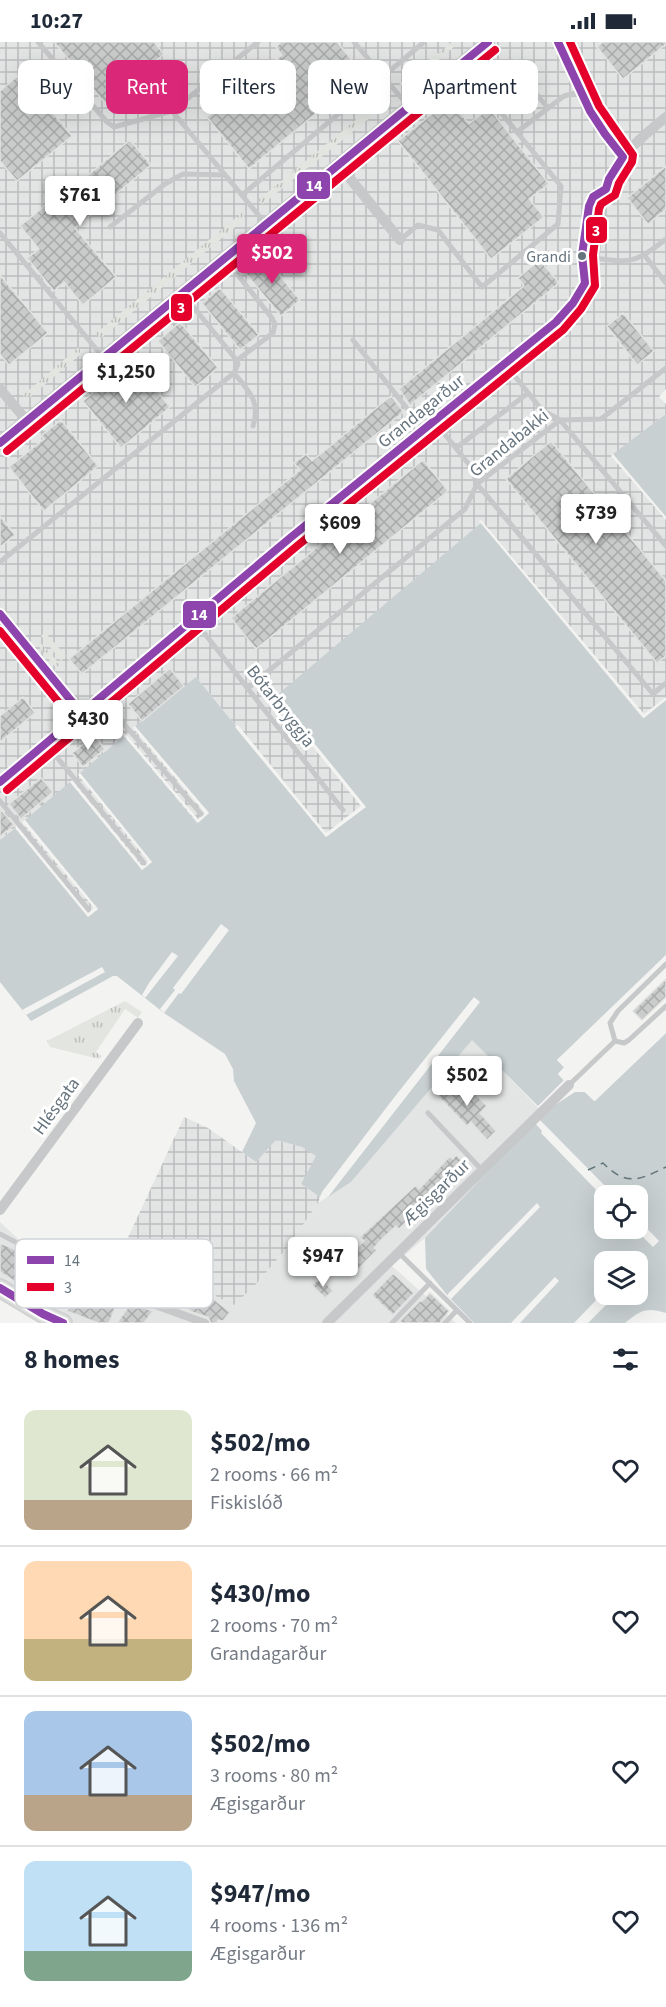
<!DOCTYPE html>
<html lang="en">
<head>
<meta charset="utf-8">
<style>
	:root { --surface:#fff; --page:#f6f6f7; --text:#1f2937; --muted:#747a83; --line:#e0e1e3; --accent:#db2777 }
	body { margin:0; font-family:"Source Sans 3",sans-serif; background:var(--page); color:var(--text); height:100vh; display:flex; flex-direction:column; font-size:22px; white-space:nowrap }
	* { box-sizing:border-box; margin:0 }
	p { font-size:20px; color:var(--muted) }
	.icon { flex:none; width:33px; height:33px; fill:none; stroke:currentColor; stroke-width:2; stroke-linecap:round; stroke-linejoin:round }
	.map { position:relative; height:1281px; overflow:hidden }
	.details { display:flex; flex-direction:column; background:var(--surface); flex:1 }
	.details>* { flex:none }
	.guide { position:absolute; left:18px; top:18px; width:630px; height:54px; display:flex; gap:12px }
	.tools { position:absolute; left:594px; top:1143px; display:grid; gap:12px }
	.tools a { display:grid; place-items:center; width:54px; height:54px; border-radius:12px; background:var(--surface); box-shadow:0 6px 24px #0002; font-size:30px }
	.price { position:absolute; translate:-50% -51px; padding:0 14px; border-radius:6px; background:#fff; color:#222; font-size:20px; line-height:39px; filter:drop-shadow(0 2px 3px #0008) }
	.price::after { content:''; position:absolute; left:50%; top:36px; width:18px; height:14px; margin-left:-9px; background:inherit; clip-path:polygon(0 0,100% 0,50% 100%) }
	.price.active { background:var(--accent); color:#fff }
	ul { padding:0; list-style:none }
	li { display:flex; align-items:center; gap:18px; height:150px; padding:0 24px }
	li+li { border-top:2px solid var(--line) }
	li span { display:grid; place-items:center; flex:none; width:168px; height:120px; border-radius:12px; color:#555 }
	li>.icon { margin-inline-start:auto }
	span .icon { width:72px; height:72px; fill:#fffc; stroke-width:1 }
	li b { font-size:26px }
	h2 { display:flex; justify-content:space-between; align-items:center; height:72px; padding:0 24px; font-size:26px }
	.chip { padding:0 21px; border-radius:12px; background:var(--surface); box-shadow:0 6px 24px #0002; font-size:21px; line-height:54px }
	.chip.active { background:var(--accent); color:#fff }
	.status { display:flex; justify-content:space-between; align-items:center; height:42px; padding:0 30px; background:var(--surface); direction:ltr }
	.status svg { height:16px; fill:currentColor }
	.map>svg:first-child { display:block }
	.built { fill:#e3e4e4 }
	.industrial { fill:url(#industrial-grid) }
	.grass { fill:url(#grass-tufts) }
	.water { fill:#c8d0d2; fill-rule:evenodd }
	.pier { fill:#f3f3f1 }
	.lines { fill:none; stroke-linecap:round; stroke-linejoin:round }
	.ferry { stroke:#62757b; stroke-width:1.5; stroke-dasharray:8 6; stroke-linecap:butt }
	.building { fill:url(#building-cross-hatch); stroke:#e2e2e1; stroke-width:1.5 }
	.primary-casing { stroke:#d0d1d1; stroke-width:20 }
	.service { stroke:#c7c8c9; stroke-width:5 }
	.pedestrian { stroke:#c7c8c9; stroke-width:8 }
	.minor { stroke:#c7c8c9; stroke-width:10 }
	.tertiary { stroke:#c7c8c9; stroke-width:14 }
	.primary { stroke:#dddedd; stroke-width:16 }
	.bus-1-casing { stroke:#fff; stroke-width:12 }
	.bus-2-casing { stroke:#fff; stroke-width:12 }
	.bus-1 { stroke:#8e44ad; stroke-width:8 }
	.bus-2 { stroke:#e4002b; stroke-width:8 }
	.bus-dot { fill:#66747e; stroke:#fff; stroke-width:2 }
	.labels { text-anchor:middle; stroke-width:6; stroke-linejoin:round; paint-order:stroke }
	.bus-label { font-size:16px; fill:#66747e; stroke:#fff; text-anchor:end }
	.street-label { font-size:18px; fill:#66747e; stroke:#fff }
	.key { fill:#fff; stroke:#d1d5d8; stroke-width:1.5 }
	.key-label { font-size:16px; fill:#66747e }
	.line-badge { stroke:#fff; stroke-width:2 }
	.badge-label { font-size:16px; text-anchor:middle; font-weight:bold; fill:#fff }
</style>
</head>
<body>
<div class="status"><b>10:27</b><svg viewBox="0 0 49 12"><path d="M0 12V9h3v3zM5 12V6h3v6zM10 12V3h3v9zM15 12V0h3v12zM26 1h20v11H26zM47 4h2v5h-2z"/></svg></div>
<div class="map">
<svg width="666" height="1281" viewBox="0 0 666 1281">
	<defs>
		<pattern id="industrial-grid" width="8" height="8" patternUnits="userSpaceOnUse" patternTransform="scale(1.5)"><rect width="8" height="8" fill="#e3e4e4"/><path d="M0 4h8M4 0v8" fill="none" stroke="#bcbdbe"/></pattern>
		<pattern id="grass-tufts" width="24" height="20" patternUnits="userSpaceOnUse" patternTransform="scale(1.5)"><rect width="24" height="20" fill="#e2e5e0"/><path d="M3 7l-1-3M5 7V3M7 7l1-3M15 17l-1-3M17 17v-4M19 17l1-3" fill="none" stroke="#bbbebb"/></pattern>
		<pattern id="building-cross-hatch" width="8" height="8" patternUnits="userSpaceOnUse" patternTransform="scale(1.5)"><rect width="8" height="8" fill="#cacbcb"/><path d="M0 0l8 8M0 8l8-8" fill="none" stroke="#a8a9aa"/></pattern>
	</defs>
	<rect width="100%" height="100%" fill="#f3f3f1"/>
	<!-- built -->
	<path class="built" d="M 472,997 L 543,1071 L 425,1196 L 392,1224 L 456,1281 L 74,1281 L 43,1272 L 0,1244 L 0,1180 L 17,1196 L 91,1233 L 104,1209 L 139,1222 L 173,1246 L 189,1229 L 217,1255 L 258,1240 L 286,1207 L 318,1161 L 351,1140 Z"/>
	<!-- industrial -->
	<path class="industrial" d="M 0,0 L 666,0 L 666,347 L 659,355 L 666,362 L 666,372 L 614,412 L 666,475 L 666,658 L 644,676 L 481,481 L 366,765 L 326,795 L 196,635 L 209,771 L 198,781 L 80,731 L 152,820 L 98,867 L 88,875 L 14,786 L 0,798 Z
		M 184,1075 L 208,1086 L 256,1120 L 276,1098 L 302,1105 L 317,1114 L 301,1142 L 320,1155 L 318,1161 L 286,1207 L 258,1240 L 234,1263 L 217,1255 L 190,1229 L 173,1246 L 139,1222 L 117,1213 L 124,1204 Z"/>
	<!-- grass -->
	<path class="grass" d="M 452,0 L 460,0 L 406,45 L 399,42 Z
		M 385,54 L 387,62 L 263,162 L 258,158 Z
		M 243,170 L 245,177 L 100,297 L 95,292 Z
		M 79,305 L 81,312 L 30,355 L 22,354 Z
		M 0,583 L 45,638 L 39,644 L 0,596 Z
		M 45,590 L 66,614 L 61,619 L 41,594 Z
		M 36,596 L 60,622 L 56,626 L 41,608 Z
		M 125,959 L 142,970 L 138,976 L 125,967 L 96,1010 L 101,1014 L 99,1017 L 50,1005 L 47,999 Z"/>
	<!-- water -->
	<path class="water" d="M 666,372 L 666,475 L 613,412 Z
		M 481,481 L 643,676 L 666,658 L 666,913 L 557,1018 L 565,1026 L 558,1032 L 564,1038 L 538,1064 L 472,998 L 351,1140 L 328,1155 L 322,1150 L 320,1155 L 301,1142 L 316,1114 L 302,1105 L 276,1098 L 256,1120 L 242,1110 L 256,1081 L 234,1039 L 233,1027 L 225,1012 L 164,971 L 117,934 L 113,934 L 31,979 L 0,940 L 0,798 L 15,786 L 88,875 L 98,867 L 25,778 L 70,740 L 142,828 L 152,820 L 80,731 L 124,694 L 197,781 L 209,771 L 135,684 L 196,635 L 326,795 L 365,765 L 276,654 Z
		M 666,991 L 666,1271 C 646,1265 641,1268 625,1281 L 474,1281 L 447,1253 L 426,1227 L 425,1196 L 543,1071 L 575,1050 L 585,1050 L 595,1059 ZM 604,1154 L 638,1154 L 638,1186 L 604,1186 ZM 604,1220 L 638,1220 L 638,1252 L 604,1252 Z"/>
	<!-- pier -->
	<path class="pier" d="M 613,412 L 666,475 L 666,478 L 611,414 Z
		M 481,478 L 644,672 L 666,655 L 666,658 L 644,676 L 479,479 Z
		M 276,654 L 366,765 L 326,795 L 235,685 L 238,683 L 326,791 L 361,764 L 273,656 Z
		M 135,684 L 209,771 L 198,781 L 124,694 L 126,692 L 198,777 L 205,771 L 133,686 Z
		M 80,731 L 152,820 L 142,828 L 70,740 L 72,738 L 142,824 L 148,819 L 78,733 Z
		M 25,778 L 98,867 L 88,875 L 15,786 L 17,784 L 88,871 L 94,866 L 22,780 Z
		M 221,882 L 229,888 L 181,952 L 179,951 L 164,971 L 160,967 L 175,948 L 173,946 Z
		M 172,910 L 178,914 L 145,956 L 142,953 L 149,941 Z
		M 666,913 L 666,917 L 561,1018 L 568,1025 L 562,1032 L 567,1037 L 566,1041 L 558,1032 L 564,1025 L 557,1018 Z
		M 102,925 L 105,930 L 26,973 L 22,968 Z
		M 474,955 L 480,960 L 328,1155 L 322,1150 L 396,1053 Z
		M 664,988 L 666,988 L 666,991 L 594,1059 L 585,1050 L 575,1050 L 572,1047 L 586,1047 L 594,1055 Z
		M 538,1076 L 614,1153 L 604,1154 L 604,1156 L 541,1091 L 542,1089 L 534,1080 Z
		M 537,1161 L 540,1165 L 451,1257 L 447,1253 Z
		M 638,1177 L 659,1199 L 653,1205 L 635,1187 L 638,1186 Z
		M 555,1235 L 559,1239 L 520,1281 L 511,1281 Z
		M 600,1254 L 608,1261 L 588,1281 L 574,1281 Z"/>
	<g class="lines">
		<!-- ferry -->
		<path class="ferry" d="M 588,1128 L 603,1121 C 626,1144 638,1139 666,1125"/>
	</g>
	<!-- building -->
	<path class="building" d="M 54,0 L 154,0 L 164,12 L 105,61 Z
		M 281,0 L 337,0 L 355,22 L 318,53 L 326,63 L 249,127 L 207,75 L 282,13 L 276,5 Z
		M 603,0 L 666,0 L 666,2 L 623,37 L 597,5 Z
		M 516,18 L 529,33 L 517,43 L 504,28 Z
		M 20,32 L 72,94 L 17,139 L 0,119 L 0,49 Z
		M 450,58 L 469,82 L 489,66 L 549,142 L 529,157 L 544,175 L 491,217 L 398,99 Z
		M 130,98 L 151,123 L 75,186 L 116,235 L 83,263 L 64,240 L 54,249 L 27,216 L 39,207 L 20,184 L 52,158 L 55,161 Z
		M 666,124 L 666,167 L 648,182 L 627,156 Z
		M 262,212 L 300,258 L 281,274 L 243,228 Z
		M 540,218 L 559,241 L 410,363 L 399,347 L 524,244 L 518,236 Z
		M 0,233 L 48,291 L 9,323 L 0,312 Z
		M 220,246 L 259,293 L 240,308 L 202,261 Z
		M 623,271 L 654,309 L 637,323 L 607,284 Z
		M 180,280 L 218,326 L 195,345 L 158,299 Z
		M 132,319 L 170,365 L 121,406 L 83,359 Z
		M 391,354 L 403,369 L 402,371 L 82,632 L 69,617 L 300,428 L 294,421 L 306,412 L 312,419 Z
		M 61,378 L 98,424 L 44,469 L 9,425 L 44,397 L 41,394 Z
		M 551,399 L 666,539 L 666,614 L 657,621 L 506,437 Z
		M 423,418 L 448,449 L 256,607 L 231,576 Z
		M 0,474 L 15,493 L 0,505 Z
		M 170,626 L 184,644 L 142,679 L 128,662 Z
		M 23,655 L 35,671 L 0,700 L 0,674 Z
		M 94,694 L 105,707 L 83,725 L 72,711 Z
		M 41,736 L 53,750 L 21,777 L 9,762 Z
		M 1,768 L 14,783 L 0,795 L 0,770 Z
		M 666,937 L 666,955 L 642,978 L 633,969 Z
		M 458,1035 L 487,1064 L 480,1071 L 496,1089 L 487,1098 L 471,1080 L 467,1084 L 438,1054 Z
		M 456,1113 L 468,1124 L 450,1142 L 448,1139 L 399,1187 L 396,1184 L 381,1198 L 374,1206 L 377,1208 L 354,1231 L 342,1220 L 364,1199 L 360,1195 L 416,1143 L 419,1147 L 450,1114 L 453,1117 Z
		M 0,1201 L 25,1212 L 22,1219 L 74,1241 L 119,1257 L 109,1281 L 98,1281 L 67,1269 L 69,1265 L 25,1246 L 0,1230 Z
		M 393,1231 L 414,1251 L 393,1273 L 372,1253 Z
		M 321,1235 L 333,1249 L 325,1256 L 312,1243 Z
		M 193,1249 L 203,1257 L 207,1252 L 230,1270 L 223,1279 L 218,1278 L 217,1281 L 211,1281 L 208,1275 L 192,1270 L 183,1263 Z
		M 430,1251 L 449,1269 L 440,1281 L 402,1281 L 400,1279 L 421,1258 L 422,1259 Z
		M 131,1261 L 153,1269 L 144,1281 L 117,1281 Z"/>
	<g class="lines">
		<!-- primary casing -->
		<g class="primary-casing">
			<path id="primary" d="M 0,1246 L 43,1272 L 63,1281"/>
		</g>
		<!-- service -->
		<path class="service" d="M 38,0 L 107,80 L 114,85 L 172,69 L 258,0
			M 354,0 L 409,65
			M 527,41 L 548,66
			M 172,69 L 265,181
			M 517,90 L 564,54 L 579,50
			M 242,153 L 424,0
			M 110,185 L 165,142 L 183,132 L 225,133
			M 0,191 L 102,314
			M 400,198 L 418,183 L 438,188 L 482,245 L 558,182 L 561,144 L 485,51 L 466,66
			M 645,214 L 666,241
			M 594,216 C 632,221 635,221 666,197
			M 585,240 L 582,213 L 589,164 L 593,155 L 604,148
			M 353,298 L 424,388
			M 236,319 L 273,291 L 275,282 L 272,276 L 237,232
			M 505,322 L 542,368 L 560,378 L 666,504
			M 234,331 C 249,349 261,360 253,384
			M 435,380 L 471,425 L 477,442 L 653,652 L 666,641
			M 456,406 L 528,351
			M 0,520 L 234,331 L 238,322 L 234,315 L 183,252
			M 194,578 L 343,768
			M 248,646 L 465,467 L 477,442 L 560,378 L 601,377 L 666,326
			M 101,655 L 201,772
			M 46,702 L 144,821
			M 0,759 L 88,867
			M 615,999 L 610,981 L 618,969 L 666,922
			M 615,999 L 624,1001 L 629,998 L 666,964
			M 569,1043 L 615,999
			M 428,1071 L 482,1128
			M 0,1192 L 93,1241 L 108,1246
			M 399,1211 L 470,1281
			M 392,1281 L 430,1241
			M 445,1281 L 457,1268"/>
		<!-- pedestrian -->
		<path class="pedestrian" d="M 108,1246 L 205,1281"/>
		<!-- minor -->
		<path class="minor" d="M 558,0 C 570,22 577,47 590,69 C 599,85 610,100 623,115
			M 339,123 L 400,198
			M 0,347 L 27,379
			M 0,572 L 82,672
			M 0,740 L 194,578 L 290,496 L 435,380 L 556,280 C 569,265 583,250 590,231 C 601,200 595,165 610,136 C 623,110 644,93 666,75
			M 0,1168 L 138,981
			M 327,1281 L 569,1043"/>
		<!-- tertiary -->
		<path class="tertiary" d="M 0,401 L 488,0"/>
		<!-- primary -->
		<use href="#primary" class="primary"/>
		<!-- bus-1 casing -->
		<g class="bus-1-casing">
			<path id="bus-1" d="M 0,401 L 488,0
				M 0,572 L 82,672
				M 0,740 L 290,496 L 556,280 L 573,261 L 585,241 L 582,213 L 589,164 L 593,155 L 606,147 L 609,137 L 623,115 L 605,92 L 590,69 L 558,0
				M 0,1246 L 43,1272 L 63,1281"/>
		</g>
		<!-- bus-2 casing -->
		<g class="bus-2-casing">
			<path id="bus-2" d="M 7,409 L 495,8
				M 0,589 L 74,679
				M 7,748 L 297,504 L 563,288 L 581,267 L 595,244 L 593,213 L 599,167 L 601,162 L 615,153 L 619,141 L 632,120 L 633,113 L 599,64 L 570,0"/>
		</g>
		<!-- bus-1 -->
		<use href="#bus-1" class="bus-1"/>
		<!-- bus-2 -->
		<use href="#bus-2" class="bus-2"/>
	</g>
	<!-- markers -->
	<circle class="bus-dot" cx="582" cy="214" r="5"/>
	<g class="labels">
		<!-- bus labels -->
		<g class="bus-label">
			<text x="571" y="220">Grandi</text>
		</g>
		<!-- street labels -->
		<g class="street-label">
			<text transform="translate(421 369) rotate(-39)" y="6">Grandagarður</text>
			<text transform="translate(509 401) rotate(-39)" y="6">Grandabakki</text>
			<text transform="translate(281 664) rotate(52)" y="6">Bótarbryggja</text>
			<text transform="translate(56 1064) rotate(-54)" y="6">Hlésgata</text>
			<text transform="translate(436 1150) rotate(-44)" y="6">Ægisgarður</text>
		</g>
	</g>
	<!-- legend -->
	<rect x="15" y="1197" width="198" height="69" rx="9" class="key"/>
	<rect x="27" y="1214" width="27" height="8" fill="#8e44ad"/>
	<rect x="27" y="1241" width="27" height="8" fill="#e4002b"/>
	<g class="key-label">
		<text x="64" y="1224">14</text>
		<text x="64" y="1251">3</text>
	</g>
	<g class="line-badge">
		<rect x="296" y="129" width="35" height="29" rx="6" fill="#8e44ad"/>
		<rect x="585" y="174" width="23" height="28" rx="6" fill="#e4002b"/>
		<rect x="170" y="251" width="23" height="29" rx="6" fill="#e4002b"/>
		<rect x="182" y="558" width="35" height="29" rx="6" fill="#8e44ad"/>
	</g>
	<g class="badge-label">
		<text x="314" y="149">14</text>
		<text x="596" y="194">3</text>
		<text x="181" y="271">3</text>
		<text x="199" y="578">14</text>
	</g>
</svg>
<div class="tools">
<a><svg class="icon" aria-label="locate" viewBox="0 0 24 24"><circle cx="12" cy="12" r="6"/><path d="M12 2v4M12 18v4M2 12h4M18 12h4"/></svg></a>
<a><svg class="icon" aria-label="layers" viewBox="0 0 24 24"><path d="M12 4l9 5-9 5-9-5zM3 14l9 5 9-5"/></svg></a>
</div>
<b class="price" style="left:80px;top:185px">$761</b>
<b class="price active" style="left:272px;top:243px">$502</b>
<b class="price" style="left:126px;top:362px">$1,250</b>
<b class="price" style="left:596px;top:503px">$739</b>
<b class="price" style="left:340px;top:513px">$609</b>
<b class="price" style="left:88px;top:709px">$430</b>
<b class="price" style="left:467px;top:1065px">$502</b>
<b class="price" style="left:323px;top:1246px">$947</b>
<div class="guide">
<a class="chip">Buy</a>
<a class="chip active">Rent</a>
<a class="chip">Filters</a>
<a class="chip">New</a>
<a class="chip">Apartment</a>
</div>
</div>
<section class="details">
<h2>8 homes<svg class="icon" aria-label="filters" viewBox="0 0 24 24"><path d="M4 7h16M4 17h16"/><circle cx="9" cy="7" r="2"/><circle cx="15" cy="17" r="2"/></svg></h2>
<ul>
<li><span style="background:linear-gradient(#dfe7d0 75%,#b9a48a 0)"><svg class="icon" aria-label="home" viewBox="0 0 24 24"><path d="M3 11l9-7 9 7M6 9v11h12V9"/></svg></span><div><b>$502/mo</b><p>2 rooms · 66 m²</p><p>Fiskislóð</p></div><svg class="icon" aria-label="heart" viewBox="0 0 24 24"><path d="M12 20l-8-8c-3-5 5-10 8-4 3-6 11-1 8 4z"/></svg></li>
<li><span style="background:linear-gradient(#ffd9b3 65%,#c2b280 0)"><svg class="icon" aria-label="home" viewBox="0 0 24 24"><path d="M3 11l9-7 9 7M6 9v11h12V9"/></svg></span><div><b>$430/mo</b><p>2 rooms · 70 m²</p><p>Grandagarður</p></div><svg class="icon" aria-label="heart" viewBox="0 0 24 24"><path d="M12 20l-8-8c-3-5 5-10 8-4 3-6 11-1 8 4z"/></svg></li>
<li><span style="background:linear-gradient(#a9c7e8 70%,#b9a48a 0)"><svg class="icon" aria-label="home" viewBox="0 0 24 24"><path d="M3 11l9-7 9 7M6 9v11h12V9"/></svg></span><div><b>$502/mo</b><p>3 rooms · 80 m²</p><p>Ægisgarður</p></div><svg class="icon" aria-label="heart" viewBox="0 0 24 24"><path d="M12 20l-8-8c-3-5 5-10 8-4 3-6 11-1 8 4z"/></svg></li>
<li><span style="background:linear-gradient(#bfe0f5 75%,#7fa58c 0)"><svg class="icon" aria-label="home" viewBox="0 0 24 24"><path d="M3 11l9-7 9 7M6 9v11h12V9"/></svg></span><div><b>$947/mo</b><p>4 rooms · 136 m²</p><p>Ægisgarður</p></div><svg class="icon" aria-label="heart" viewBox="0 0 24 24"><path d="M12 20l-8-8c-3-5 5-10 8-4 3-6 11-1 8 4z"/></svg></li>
</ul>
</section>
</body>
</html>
